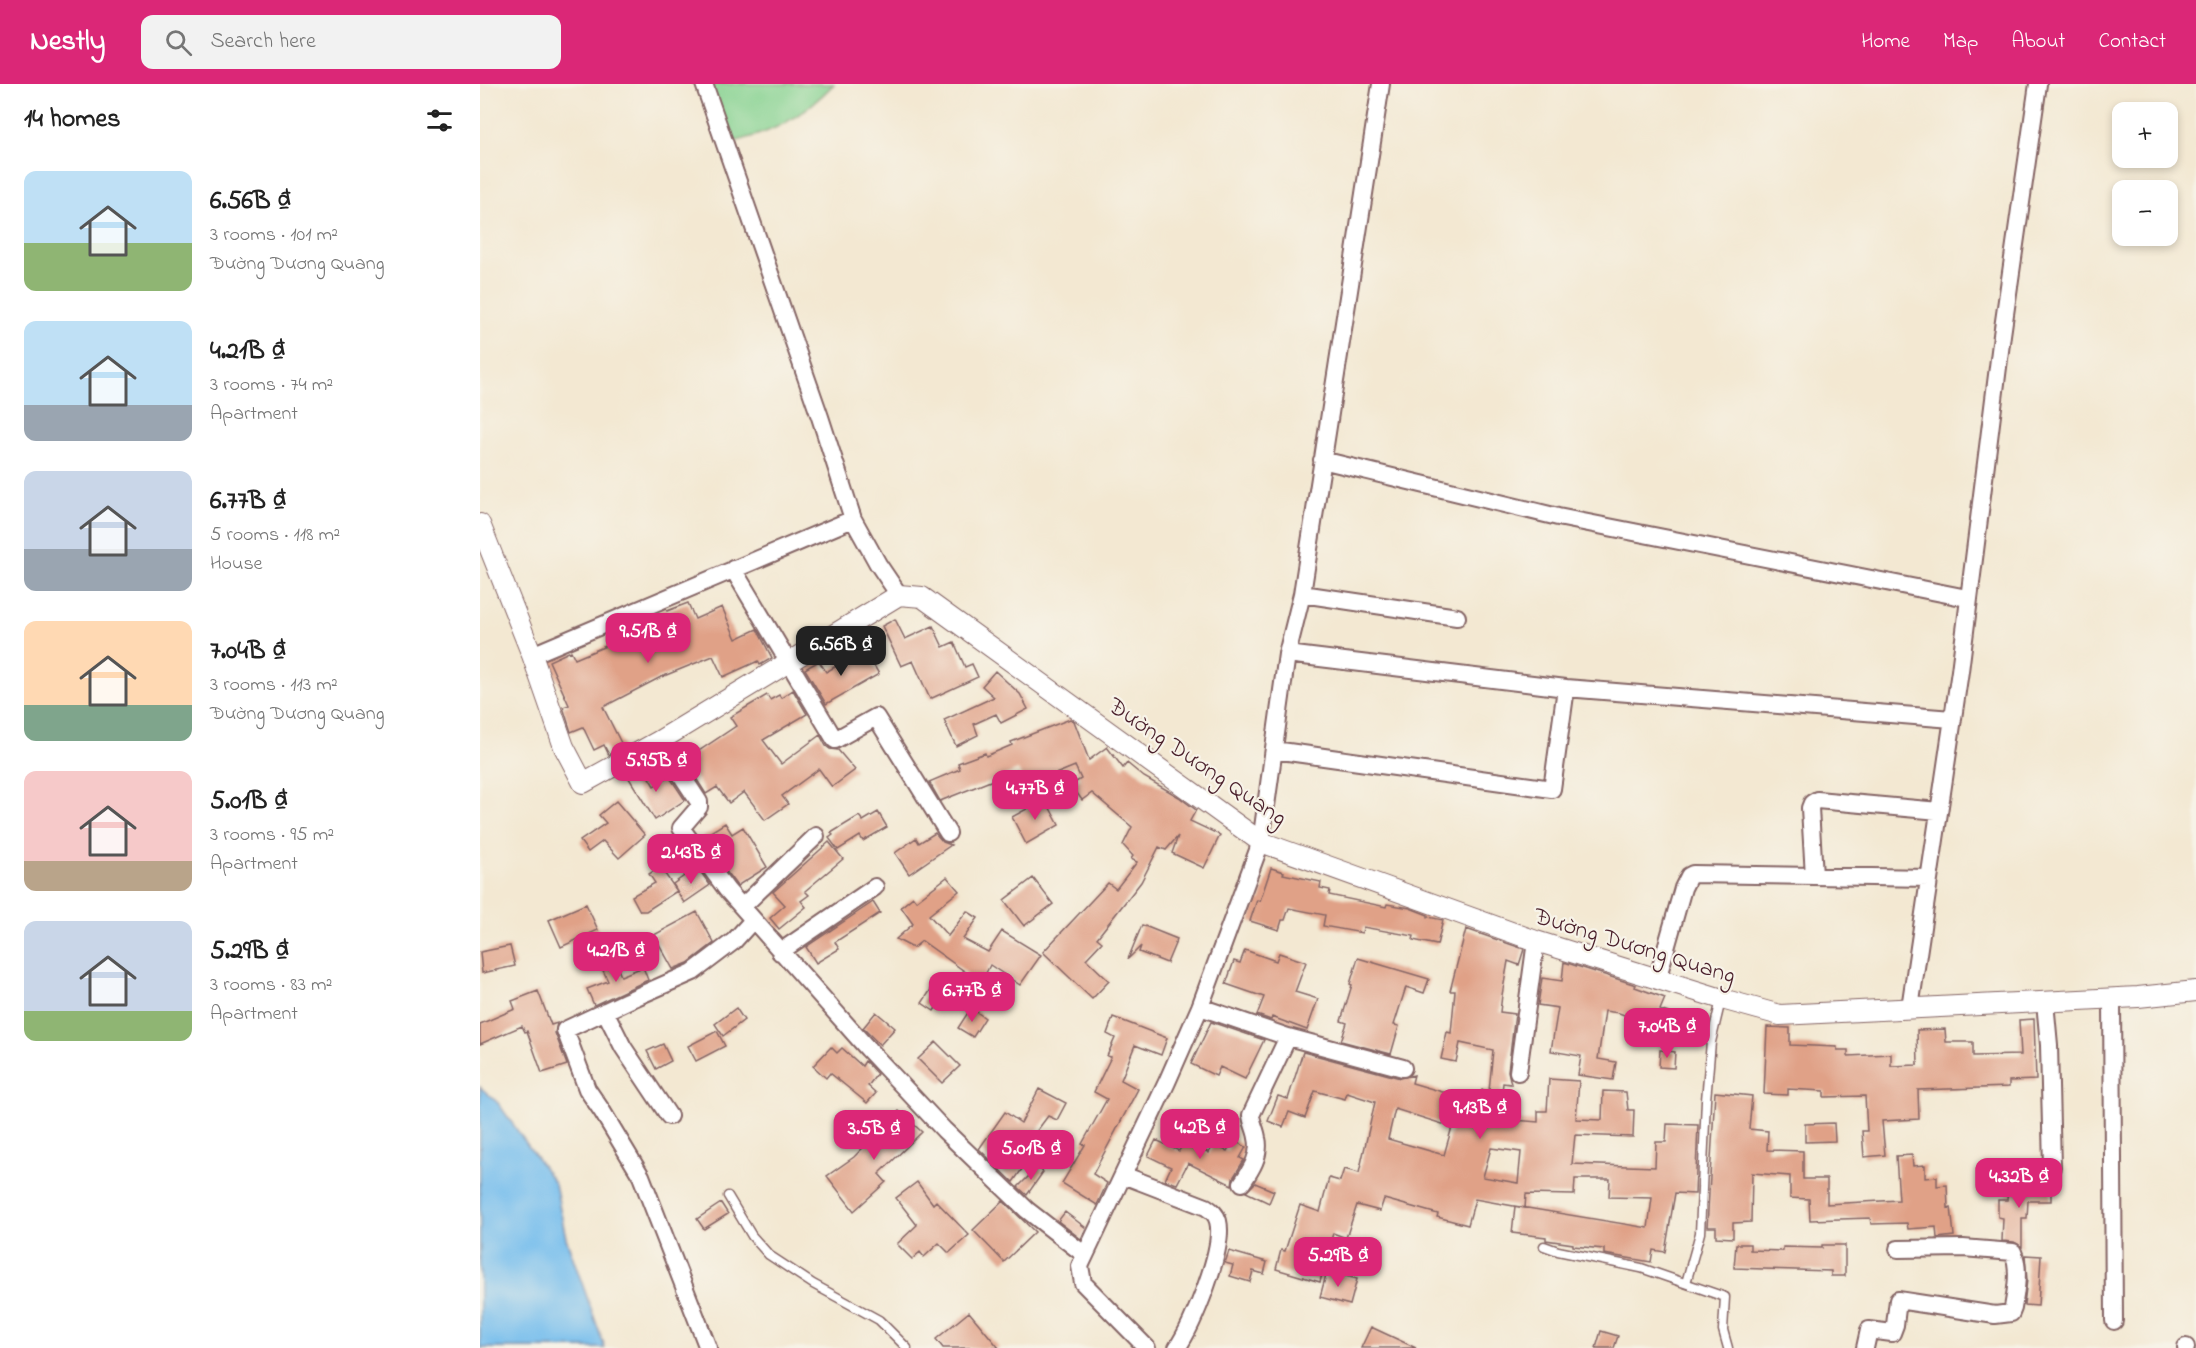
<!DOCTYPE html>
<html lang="en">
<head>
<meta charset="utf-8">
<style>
	:root { --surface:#fff; --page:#f2f2f2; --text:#222; --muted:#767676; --accent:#db2777 }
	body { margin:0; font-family:"Indie Flower",sans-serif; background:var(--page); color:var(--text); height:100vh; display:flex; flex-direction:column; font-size:22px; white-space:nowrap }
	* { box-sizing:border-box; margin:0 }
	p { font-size:20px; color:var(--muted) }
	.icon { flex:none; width:33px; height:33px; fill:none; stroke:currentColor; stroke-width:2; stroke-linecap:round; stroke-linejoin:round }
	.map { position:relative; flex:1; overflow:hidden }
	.side { display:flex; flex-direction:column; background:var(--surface); width:480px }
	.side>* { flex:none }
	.fabs { position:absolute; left:1632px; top:18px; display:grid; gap:12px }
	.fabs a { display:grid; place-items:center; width:66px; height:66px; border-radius:12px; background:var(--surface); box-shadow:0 3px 9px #0003; font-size:30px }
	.price { position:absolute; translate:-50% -51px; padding:0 14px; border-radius:12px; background:var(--accent); color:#fff; font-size:20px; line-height:39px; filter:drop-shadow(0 2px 3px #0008) }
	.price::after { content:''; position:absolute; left:50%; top:36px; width:18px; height:14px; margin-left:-9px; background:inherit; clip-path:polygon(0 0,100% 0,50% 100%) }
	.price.current { background:#222; color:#fff }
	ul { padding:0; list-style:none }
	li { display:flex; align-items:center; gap:18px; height:150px; padding:0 24px }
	li span { display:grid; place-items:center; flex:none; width:168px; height:120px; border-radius:12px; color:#555 }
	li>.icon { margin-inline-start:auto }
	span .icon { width:72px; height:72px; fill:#fffc; stroke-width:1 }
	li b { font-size:26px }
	h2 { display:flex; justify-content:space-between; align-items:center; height:72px; padding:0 24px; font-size:26px }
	header { display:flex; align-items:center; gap:36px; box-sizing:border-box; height:84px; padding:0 30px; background:var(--accent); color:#fff }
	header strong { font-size:28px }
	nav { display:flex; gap:33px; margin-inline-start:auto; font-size:21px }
	.search { width:420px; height:54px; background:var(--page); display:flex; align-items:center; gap:15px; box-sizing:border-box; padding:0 21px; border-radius:12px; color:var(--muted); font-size:22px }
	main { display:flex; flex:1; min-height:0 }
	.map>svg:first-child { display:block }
	.green { fill:#85d290; stroke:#68785e; stroke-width:1.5 }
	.water { fill:#75bded; stroke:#606e8c; stroke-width:1.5 }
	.building { fill:#e0a187; fill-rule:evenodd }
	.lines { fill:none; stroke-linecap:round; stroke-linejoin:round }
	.service-casing { stroke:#856565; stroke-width:11 }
	.minor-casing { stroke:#856565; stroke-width:20 }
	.tertiary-casing { stroke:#856565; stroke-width:22 }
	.service { stroke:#fff; stroke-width:8 }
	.minor { stroke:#fff; stroke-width:16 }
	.tertiary { stroke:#fff; stroke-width:20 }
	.labels { text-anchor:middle; stroke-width:4.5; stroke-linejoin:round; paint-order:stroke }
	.street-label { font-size:24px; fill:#4a1f2b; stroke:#f7f3e8 }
</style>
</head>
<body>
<header>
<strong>Nestly</strong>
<div class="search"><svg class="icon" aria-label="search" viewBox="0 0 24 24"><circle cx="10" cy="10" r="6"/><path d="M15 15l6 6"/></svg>Search here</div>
<nav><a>Home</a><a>Map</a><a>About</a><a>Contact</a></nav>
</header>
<main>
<section class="side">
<h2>14 homes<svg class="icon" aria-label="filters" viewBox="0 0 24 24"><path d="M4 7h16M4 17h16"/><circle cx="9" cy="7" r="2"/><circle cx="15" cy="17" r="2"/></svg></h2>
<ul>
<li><span style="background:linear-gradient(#bfe0f5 60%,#8fb573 0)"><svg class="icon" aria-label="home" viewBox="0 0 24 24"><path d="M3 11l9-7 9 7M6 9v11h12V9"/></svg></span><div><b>6.56B ₫</b><p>3 rooms · 101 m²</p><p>Đường Dương Quang</p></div></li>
<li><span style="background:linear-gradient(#bfe0f5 70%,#9aa5b1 0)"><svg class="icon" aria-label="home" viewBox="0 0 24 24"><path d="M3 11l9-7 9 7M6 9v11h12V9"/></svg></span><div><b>4.21B ₫</b><p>3 rooms · 74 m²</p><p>Apartment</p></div></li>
<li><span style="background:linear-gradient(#c9d6e8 65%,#9aa5b1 0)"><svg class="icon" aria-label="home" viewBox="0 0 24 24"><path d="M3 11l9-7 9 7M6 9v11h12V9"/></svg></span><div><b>6.77B ₫</b><p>5 rooms · 118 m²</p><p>House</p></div></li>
<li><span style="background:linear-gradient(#ffd9b3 70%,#7fa58c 0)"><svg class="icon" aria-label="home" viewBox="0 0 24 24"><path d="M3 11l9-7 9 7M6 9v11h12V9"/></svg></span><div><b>7.04B ₫</b><p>3 rooms · 113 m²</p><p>Đường Dương Quang</p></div></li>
<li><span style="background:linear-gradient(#f6c9c9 75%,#b9a48a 0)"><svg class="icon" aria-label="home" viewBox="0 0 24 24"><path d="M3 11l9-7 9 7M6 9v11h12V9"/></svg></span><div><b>5.01B ₫</b><p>3 rooms · 95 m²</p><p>Apartment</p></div></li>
<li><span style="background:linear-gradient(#c9d6e8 75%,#8fb573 0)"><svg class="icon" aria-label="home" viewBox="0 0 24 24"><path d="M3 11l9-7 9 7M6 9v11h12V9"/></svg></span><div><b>5.29B ₫</b><p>3 rooms · 83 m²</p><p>Apartment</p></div></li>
</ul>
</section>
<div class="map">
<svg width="1716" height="1264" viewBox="0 0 1716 1264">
	<rect width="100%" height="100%" fill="#f7f3e8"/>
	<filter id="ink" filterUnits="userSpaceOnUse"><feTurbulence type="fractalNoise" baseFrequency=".0167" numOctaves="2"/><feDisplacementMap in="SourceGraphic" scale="12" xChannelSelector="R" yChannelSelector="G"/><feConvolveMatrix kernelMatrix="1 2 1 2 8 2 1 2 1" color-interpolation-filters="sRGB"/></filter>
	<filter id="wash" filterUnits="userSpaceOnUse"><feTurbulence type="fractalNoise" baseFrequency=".008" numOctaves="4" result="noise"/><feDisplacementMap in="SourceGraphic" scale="24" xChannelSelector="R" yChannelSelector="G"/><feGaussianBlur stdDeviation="1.35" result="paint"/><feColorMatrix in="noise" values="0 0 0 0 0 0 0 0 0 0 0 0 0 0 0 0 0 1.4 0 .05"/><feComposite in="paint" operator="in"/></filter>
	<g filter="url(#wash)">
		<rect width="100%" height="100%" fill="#f3e8d2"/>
		<!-- green -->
		<path class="green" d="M 229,0 L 354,0 C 322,33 294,49 249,59 Z"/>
		<!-- water -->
		<path class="water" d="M 0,1003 L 18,1019 L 75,1100 L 86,1154 L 125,1264 L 0,1264 Z"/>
		<g id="blocks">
			<!-- building -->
			<path class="building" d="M 208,519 L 215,535 L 242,523 L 256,555 L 277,545 L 292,574 L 280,581 L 278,577 L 243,593 L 233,572 L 179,594 L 123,623 L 143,663 L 129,671 L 124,661 L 114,666 L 103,643 L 91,648 L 83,623 L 89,621 L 69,577 L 91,567 L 95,575 L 140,556 L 136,547 L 186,525 L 187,527 Z
				M 415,535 L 425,555 L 453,542 L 463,563 L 474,558 L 485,583 L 492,580 L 498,593 L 450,615 L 433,577 L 421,582 L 402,542 Z
				M 387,570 L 399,590 L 346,620 L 325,585 L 339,577 L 346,588 L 374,572 L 377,576 Z
				M 515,587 L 540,610 L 548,625 L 521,639 L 516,630 L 494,640 L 498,651 L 476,662 L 464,636 L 514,613 L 502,602 Z
				M 313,606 L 327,630 L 283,656 L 301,680 L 340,651 L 346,662 L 350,665 L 358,666 L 375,686 L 352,703 L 339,685 L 302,712 L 308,720 L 285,736 L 264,708 L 249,719 L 237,703 L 226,710 L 207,680 L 216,675 L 213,671 L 256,642 L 250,633 L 287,611 L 290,616 L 299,611 L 301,614 Z
				M 590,635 L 594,637 L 609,676 L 627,663 L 643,684 L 647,679 L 664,693 L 699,713 L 716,726 L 710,737 L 740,751 L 724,784 L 692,769 L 698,752 L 686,766 L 679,763 L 661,798 L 617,854 L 622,858 L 606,875 L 629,897 L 612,915 L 563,868 L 628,799 L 636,805 L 657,778 L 651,775 L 653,772 L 643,761 L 652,743 L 612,709 L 602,716 L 591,701 L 601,695 L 595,682 L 546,702 L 538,686 L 460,717 L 449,698 L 480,685 L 478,679 L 505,669 L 506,672 L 532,661 L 531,658 Z
				M 162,682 L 174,702 L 189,692 L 205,716 L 175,736 L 147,691 Z
				M 565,715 L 579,741 L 546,760 L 532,733 Z
				M 136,717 L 165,751 L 139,774 L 123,757 L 108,768 L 100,757 L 126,739 L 119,731 Z
				M 398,728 L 407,743 L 383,757 L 380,752 L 358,766 L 349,754 L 353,751 L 351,749 L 379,732 L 383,737 Z
				M 245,739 L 252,750 L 263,743 L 287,783 L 257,802 L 221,754 Z
				M 455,749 L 463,758 L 471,761 L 429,790 L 415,769 L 436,754 L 439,759 Z
				M 349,758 L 363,775 L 325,807 L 329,811 L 321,817 L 326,823 L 299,845 L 290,834 L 305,821 L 293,808 Z
				M 180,783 L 197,807 L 166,827 L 160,827 L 152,812 L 175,799 L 169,790 Z
				M 217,783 L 230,801 L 204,819 L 193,800 Z
				M 791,784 L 804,788 L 803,790 L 841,798 L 840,804 L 850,806 L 849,811 L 906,823 L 907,820 L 930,824 L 948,831 L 948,833 L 963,836 L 957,861 L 933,856 L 934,852 L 883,843 L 882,849 L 843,842 L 845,831 L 809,824 L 805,836 L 802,836 L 799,846 L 770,837 L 777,816 L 780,817 Z
				M 467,793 L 479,807 L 449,831 L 468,852 L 487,827 L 498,834 L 483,855 L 508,868 L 522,847 L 561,871 L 540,901 L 510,881 L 501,899 L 486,891 L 487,889 L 442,857 L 433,864 L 416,855 L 433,840 L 421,823 L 433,813 L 436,817 Z
				M 553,794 L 573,820 L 544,842 L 524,816 Z
				M 393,818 L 400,829 L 355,858 L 359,865 L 336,879 L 326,863 Z
				M 106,820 L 118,846 L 81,863 L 69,836 Z
				M 217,828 L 234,859 L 208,879 L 193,885 L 174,851 Z
				M 662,841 L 697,855 L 687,879 L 659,868 L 661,862 L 648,875 Z
				M 986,845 L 1044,865 L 1039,881 L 1028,877 L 1022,911 L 1020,928 L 1035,930 L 1028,987 L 1031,1000 L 1023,999 L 1020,1025 L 1022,1026 L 1020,1035 L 1058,1038 L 1058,1027 L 1067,1027 L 1069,995 L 1099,997 L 1096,1035 L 1122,1036 L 1123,1007 L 1146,1008 L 1148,1026 L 1154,1026 L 1153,1053 L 1095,1051 L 1092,1080 L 1175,1083 L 1176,1058 L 1186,1058 L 1187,1040 L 1218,1041 L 1215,1110 L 1195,1109 L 1185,1168 L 1173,1166 L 1171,1178 L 1124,1170 L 1124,1165 L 1093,1162 L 1093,1160 L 1066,1156 L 1066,1153 L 1032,1149 L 1035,1122 L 1168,1144 L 1172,1114 L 1129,1113 L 1130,1095 L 1095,1095 L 1094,1111 L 1046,1110 L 1045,1124 L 995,1115 L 988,1141 L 957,1133 L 958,1130 L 904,1115 L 900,1127 L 877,1121 L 866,1154 L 853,1149 L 840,1198 L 796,1185 L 801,1166 L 805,1167 L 820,1121 L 840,1128 L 849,1094 L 860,1097 L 864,1085 L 879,1089 L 895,1018 L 867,1009 L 865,1015 L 835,1007 L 825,1034 L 809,1028 L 803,1043 L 788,1037 L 798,1012 L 808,1015 L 823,968 L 920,994 L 934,991 L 932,999 L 1000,1019 L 1002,1006 L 1009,1007 L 1013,966 L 980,959 L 976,978 L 961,975 L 967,948 L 971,949 L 975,907 L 970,907 ZM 915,1025 L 972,1043 L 964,1071 L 908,1055 ZM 1011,1064 L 1041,1068 L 1038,1099 L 1003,1093 Z
				M 30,862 L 35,882 L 2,889 L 0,868 Z
				M 765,866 L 796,877 L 799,869 L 826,878 L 815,908 L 838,915 L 827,946 L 792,933 L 791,936 L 777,931 L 784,913 L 746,900 L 754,877 L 760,879 Z
				M 878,874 L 949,895 L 944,909 L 926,903 L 914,941 L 919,942 L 911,970 L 861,957 L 867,939 L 861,937 L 872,901 L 870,900 Z
				M 135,878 L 141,892 L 163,883 L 168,896 L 114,921 L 107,905 L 128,897 L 122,884 Z
				M 1084,878 L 1156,901 L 1155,903 L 1185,914 L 1180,926 L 1197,932 L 1188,956 L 1160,946 L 1163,938 L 1139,929 L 1125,927 L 1118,975 L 1136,978 L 1133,996 L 1098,991 L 1101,972 L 1071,967 L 1078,924 L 1058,921 L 1062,894 L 1082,897 Z
				M 454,901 L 466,908 L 454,927 L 442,919 Z
				M 58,907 L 71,941 L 77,939 L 75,949 L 87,981 L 62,989 L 47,947 L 45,948 L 42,942 L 0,960 L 0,940 L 35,925 L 32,917 Z
				M 256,924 L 264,936 L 243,952 L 235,940 Z
				M 491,924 L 505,934 L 493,953 L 478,944 Z
				M 396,928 L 415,944 L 400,961 L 383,944 Z
				M 633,933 L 687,954 L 681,971 L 655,961 L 641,996 L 658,1005 L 613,1090 L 627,1099 L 617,1121 L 582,1099 L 605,1061 L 602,1060 L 627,1015 L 614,1008 L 631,973 L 627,972 L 635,954 L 627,950 Z
				M 1554,935 L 1556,996 L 1529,997 L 1529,1003 L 1438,1006 L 1439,1035 L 1402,1037 L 1405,1071 L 1384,1073 L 1382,1047 L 1387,1047 L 1385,1012 L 1344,1013 L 1344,1007 L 1308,1005 L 1308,1011 L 1284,1010 L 1287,943 L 1310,944 L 1310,961 L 1357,963 L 1357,966 L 1368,966 L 1368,972 L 1411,970 L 1411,982 L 1438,981 L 1437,946 L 1465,945 L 1466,958 L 1493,958 L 1493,972 L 1541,971 L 1539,936 Z
				M 731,938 L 784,956 L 765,995 L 740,983 L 736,992 L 711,980 Z
				M 237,947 L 245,962 L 216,977 L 208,962 Z
				M 456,958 L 480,982 L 462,999 L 438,975 Z
				M 183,960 L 191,977 L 176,985 L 167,967 Z
				M 351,963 L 357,969 L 362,964 L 382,982 L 385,977 L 397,990 L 388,1002 L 396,1009 L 387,1019 L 350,989 L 346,994 L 333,982 Z
				M 1180,966 L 1195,968 L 1194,984 L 1179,983 Z
				M 559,1005 L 586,1019 L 577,1036 L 568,1032 L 538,1072 L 547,1078 L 533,1098 L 499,1065 L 525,1028 L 541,1039 Z
				M 1235,1008 L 1272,1012 L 1269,1045 L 1288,1047 L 1287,1066 L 1323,1067 L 1323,1095 L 1347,1095 L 1347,1120 L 1419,1116 L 1416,1072 L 1432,1071 L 1433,1082 L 1445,1081 L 1445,1094 L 1457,1093 L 1457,1102 L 1467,1101 L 1468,1124 L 1471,1123 L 1474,1152 L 1457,1154 L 1456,1143 L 1428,1145 L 1427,1139 L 1391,1140 L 1390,1134 L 1330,1136 L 1329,1115 L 1310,1114 L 1310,1092 L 1272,1089 L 1271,1138 L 1253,1139 L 1253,1154 L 1236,1153 L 1236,1143 L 1227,1143 Z
				M 419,1027 L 442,1048 L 399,1090 L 406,1098 L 374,1127 L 347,1092 L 374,1073 Z
				M 1354,1039 L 1355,1057 L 1325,1058 L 1325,1040 Z
				M 676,1056 L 699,1067 L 705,1056 L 729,1069 L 733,1061 L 747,1067 L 753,1056 L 766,1063 L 760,1074 L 764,1076 L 753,1094 L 752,1101 L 708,1079 L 697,1100 L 685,1096 L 691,1083 L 668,1072 Z
				M 558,1083 L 563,1088 L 547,1111 L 538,1103 Z
				M 437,1098 L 453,1120 L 456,1117 L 489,1151 L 469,1169 L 459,1159 L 444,1173 L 440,1168 L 432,1175 L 417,1160 L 437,1141 L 416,1114 Z
				M 775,1099 L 794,1107 L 789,1119 L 766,1108 Z
				M 1528,1101 L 1571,1102 L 1571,1117 L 1548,1117 L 1547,1134 L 1542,1134 L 1542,1163 L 1534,1158 L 1522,1157 L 1523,1134 L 1518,1133 L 1518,1116 L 1527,1116 Z
				M 523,1117 L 555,1148 L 524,1178 L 493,1146 Z
				M 241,1119 L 248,1130 L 224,1145 L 217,1135 Z
				M 585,1128 L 606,1144 L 601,1155 L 578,1137 Z
				M 1256,1160 L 1270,1160 L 1270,1166 L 1303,1167 L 1303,1163 L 1342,1164 L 1342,1161 L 1365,1161 L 1365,1192 L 1351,1192 L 1351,1187 L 1254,1184 Z
				M 749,1167 L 787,1178 L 784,1190 L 773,1187 L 770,1198 L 750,1192 L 753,1181 L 745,1179 Z
				M 1545,1171 L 1561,1172 L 1558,1222 L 1544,1221 L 1547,1196 Z
				M 847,1187 L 877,1195 L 870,1221 L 840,1213 Z
				M 489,1228 L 519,1264 L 463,1264 L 456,1255 Z
				M 891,1243 L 936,1264 L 881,1264 Z
				M 1121,1247 L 1138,1252 L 1134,1264 L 1116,1264 Z"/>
		</g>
	</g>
	<g filter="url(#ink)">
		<use href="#blocks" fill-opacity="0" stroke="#856565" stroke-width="1.5"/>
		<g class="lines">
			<!-- service casing -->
			<g class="service-casing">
				<path id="service" d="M 248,1112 L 272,1152 L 289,1171 L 333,1200 L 399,1236 L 427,1264
					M 1064,1162 L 1078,1167 L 1161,1184 L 1245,1213 L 1243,1246 L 1248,1264
					M 1206,1199 L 1220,1149 L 1226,1016 L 1231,958 L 1241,916"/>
			</g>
			<!-- minor casing -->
			<g class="minor-casing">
				<path id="minor" d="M 224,0 L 340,333 L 373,435
					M 842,376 L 1078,433 L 1487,514
					M 253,485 L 355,656 L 396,633 L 468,749
					M 822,510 L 977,533
					M 807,570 L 1086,604 L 1472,635
					M 52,571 L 373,435 L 398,480 L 419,511
					M 179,657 L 219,718 L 219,723 L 201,744 L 247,806 L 388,965 L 464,1046 L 547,1126 L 605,1171
					M 794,666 L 1072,705 L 1086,604
					M 1334,792 L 1330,724 L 1332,719 L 1337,716 L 1459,727
					M 262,823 L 336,752
					M 300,868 L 395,803
					M 1177,896 L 1203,804 L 1209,792 L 1213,790 L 1449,794
					M 1632,914 L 1634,1237
					M 1565,918 L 1569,961 L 1572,1083
					M 720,923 L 808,953 L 923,984
					M 1430,924 L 1480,587 L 1522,251 L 1558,0
					M 125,927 L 143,963 L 189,1032
					M 1038,988 L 1056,857
					M 643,1091 L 726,1123 C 732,1127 736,1130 738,1137 C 745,1164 713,1241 697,1264
					M 762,1099 C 771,1086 781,1071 777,1054 C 776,1046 772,1040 771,1031 L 808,953
					M 228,1264 L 161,1092 L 122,1027 L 107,1005 L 85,946 L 147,917 L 213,888 L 254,857 L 273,836
					M 667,1264 L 603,1199 L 600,1182 L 687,998 L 720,923 L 781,758 L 807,570 L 822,510 L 901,0
					M 1385,1264 L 1389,1246 L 1412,1249 L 1415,1241 L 1418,1216 L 1515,1231 L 1531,1229 L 1533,1224 C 1536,1207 1540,1184 1533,1168 L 1483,1164 L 1418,1165
					M 1706,1264 L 1706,1263"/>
			</g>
			<!-- tertiary casing -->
			<g class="tertiary-casing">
				<path id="tertiary" d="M 0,440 L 52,571 L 84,663 L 103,699 L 179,657 L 419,511 L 442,513 L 781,758 L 1056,857 L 1242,915 L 1300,931 L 1658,913 L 1716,907"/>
			</g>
			<!-- service -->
			<use href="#service" class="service"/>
			<!-- minor -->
			<use href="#minor" class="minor"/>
			<!-- tertiary -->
			<use href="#tertiary" class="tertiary"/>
		</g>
	</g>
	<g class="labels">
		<!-- street labels -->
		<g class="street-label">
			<text transform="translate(718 677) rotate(34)" y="8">Đường Dương Quang</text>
			<text transform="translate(1155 861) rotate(17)" y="8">Đường Dương Quang</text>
		</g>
	</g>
</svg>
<div class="fabs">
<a>+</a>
<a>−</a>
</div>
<b class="price" style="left:168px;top:580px">9.51B ₫</b>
<b class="price current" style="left:361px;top:593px">6.56B ₫</b>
<b class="price" style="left:176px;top:709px">5.95B ₫</b>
<b class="price" style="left:555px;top:737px">4.77B ₫</b>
<b class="price" style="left:211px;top:801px">2.43B ₫</b>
<b class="price" style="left:136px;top:899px">4.21B ₫</b>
<b class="price" style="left:492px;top:939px">6.77B ₫</b>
<b class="price" style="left:1187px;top:975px">7.04B ₫</b>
<b class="price" style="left:1000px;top:1056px">9.13B ₫</b>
<b class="price" style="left:720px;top:1076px">4.2B ₫</b>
<b class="price" style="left:394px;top:1077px">3.5B ₫</b>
<b class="price" style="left:551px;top:1097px">5.01B ₫</b>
<b class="price" style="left:1539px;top:1125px">4.32B ₫</b>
<b class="price" style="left:858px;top:1204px">5.29B ₫</b>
</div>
</main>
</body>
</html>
